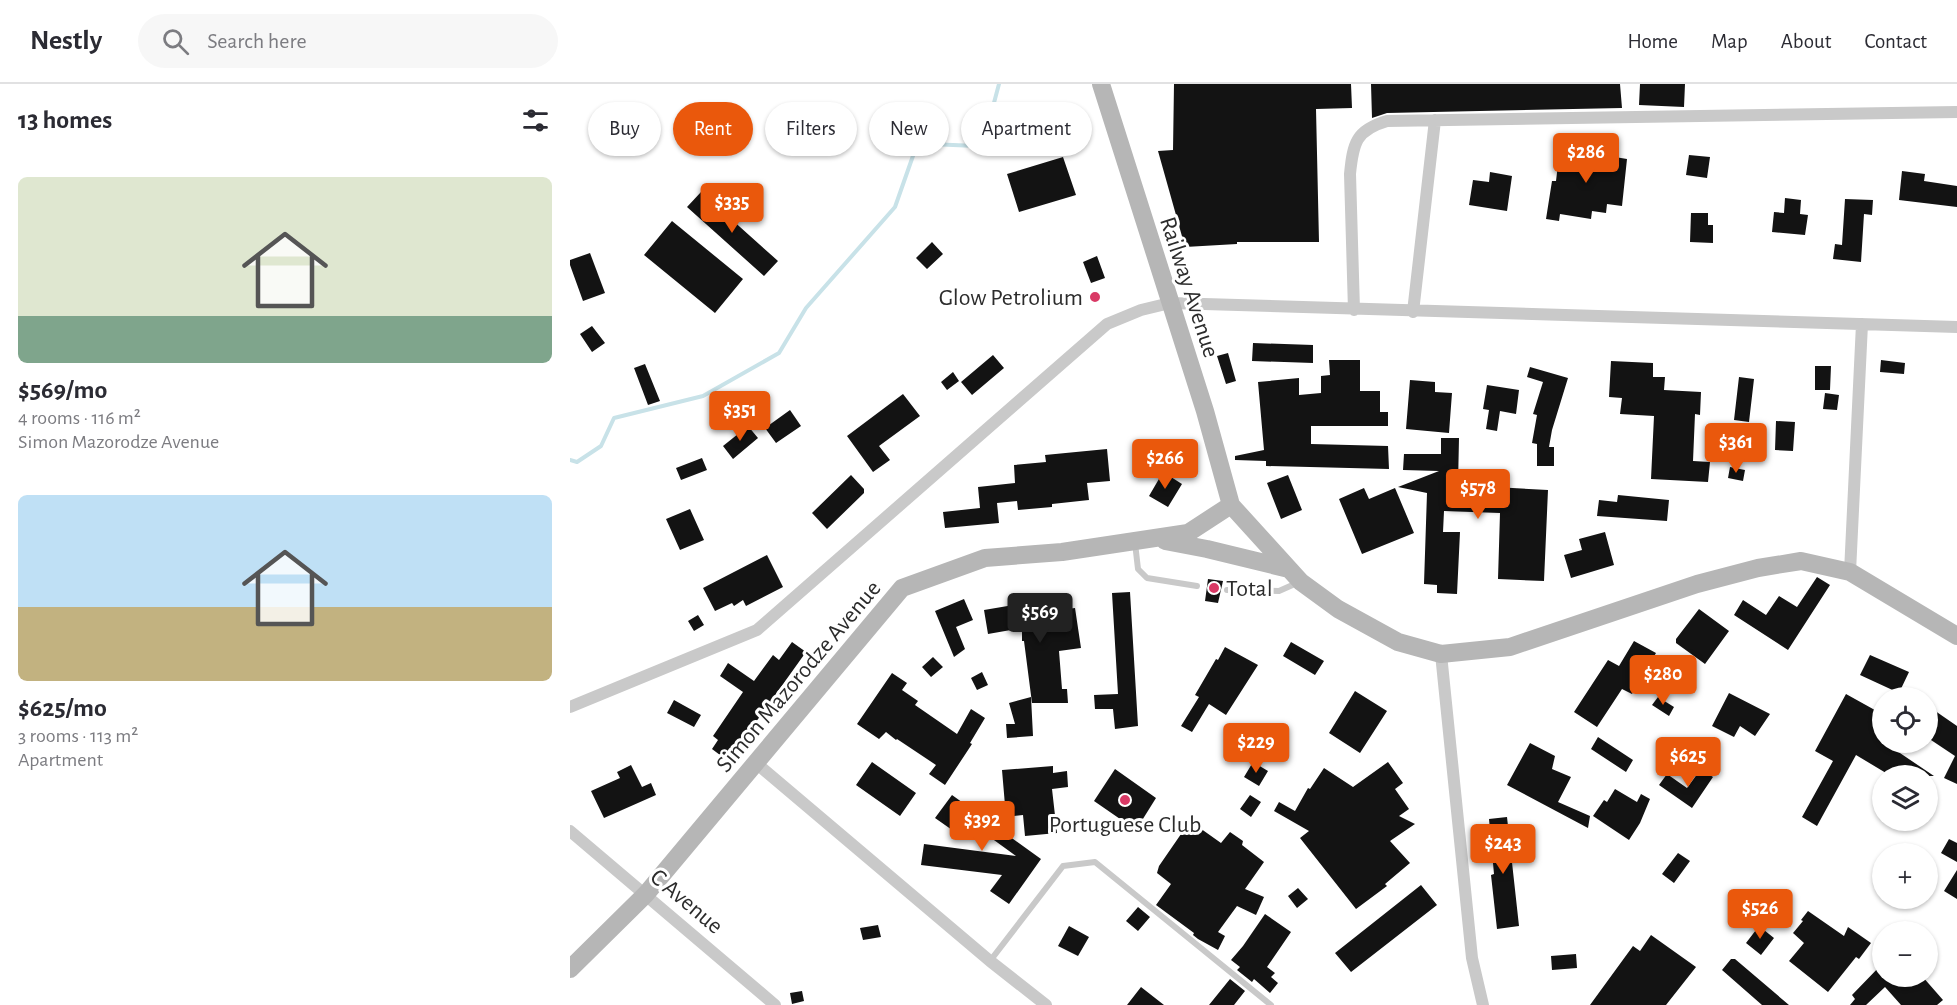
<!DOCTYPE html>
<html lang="en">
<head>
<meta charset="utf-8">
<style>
	:root { --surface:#fff; --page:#f7f7f7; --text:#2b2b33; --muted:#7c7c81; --line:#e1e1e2; --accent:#ea580c }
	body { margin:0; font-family:"Alegreya Sans",sans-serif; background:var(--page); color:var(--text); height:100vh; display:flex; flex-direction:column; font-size:22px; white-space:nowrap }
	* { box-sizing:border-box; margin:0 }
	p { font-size:20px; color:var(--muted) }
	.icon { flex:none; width:33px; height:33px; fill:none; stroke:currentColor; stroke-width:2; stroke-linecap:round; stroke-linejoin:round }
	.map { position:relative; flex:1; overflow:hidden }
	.details { display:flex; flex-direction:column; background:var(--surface); width:570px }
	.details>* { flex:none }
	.guide { position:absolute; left:18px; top:18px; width:570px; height:54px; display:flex; gap:12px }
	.tools { position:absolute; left:1302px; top:603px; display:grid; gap:12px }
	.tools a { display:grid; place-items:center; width:66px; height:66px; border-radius:50%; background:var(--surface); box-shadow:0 2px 4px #0004; font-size:30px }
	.price { position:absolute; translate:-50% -51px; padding:0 14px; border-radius:6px; background:var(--accent); color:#fff; font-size:20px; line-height:39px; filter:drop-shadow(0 2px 3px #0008) }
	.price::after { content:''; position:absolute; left:50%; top:36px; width:18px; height:14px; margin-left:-9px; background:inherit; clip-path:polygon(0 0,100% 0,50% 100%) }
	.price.active { background:#222; color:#fff }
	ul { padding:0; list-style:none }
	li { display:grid; align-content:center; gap:12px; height:318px; padding:0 18px }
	li span { display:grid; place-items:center; height:186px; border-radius:9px; color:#555 }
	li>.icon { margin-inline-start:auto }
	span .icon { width:108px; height:108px; fill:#fffc; stroke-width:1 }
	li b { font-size:26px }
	h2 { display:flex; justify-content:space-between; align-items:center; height:72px; padding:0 18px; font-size:26px }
	.tag { padding:0 21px; border-radius:27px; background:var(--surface); box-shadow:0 2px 4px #0004; font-size:21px; line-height:54px }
	.tag.active { background:var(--accent); color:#fff }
	header { display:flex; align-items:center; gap:36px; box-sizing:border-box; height:84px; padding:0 30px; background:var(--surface); border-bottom:2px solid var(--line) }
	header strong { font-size:28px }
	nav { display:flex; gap:33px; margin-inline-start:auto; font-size:21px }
	.search { width:420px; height:54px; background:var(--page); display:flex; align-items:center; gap:15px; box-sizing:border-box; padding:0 21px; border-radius:33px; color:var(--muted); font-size:22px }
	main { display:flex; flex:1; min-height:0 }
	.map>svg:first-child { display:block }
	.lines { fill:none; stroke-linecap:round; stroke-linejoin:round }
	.stream { stroke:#c8e2e8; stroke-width:4 }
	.building { fill:#131313 }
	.lane { stroke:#c9c9c9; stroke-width:6 }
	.street { stroke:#c9c9c9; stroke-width:12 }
	.secondary { stroke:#b6b6b6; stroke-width:18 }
	.poi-dot { fill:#d93965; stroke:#fff; stroke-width:2 }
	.labels { text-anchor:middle; stroke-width:6; stroke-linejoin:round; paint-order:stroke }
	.street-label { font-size:24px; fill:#2c2c2c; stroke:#fff }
	.poi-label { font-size:24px; fill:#2c2c2c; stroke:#fff; text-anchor:end }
</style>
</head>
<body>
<header>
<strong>Nestly</strong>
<div class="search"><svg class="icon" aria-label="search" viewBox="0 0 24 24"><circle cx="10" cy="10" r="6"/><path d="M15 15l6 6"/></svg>Search here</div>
<nav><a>Home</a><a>Map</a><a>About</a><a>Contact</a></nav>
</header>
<main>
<section class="details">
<h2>13 homes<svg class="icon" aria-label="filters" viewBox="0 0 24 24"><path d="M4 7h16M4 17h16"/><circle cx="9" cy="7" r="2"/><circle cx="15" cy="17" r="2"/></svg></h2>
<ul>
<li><span style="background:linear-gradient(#dfe7d0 75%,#7fa58c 0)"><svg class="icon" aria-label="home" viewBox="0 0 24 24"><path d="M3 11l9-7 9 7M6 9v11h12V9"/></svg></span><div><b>$569/mo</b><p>4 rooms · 116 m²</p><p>Simon Mazorodze Avenue</p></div></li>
<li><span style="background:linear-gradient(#bfe0f5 60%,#c2b280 0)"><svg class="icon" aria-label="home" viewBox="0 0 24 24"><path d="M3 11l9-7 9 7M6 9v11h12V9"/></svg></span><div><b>$625/mo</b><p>3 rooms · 113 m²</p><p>Apartment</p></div></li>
</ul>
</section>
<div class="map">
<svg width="1387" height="921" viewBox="0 0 1387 921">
	<rect width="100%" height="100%" fill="#fff"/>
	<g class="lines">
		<!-- stream -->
		<path class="stream" d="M 0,376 L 7,378 L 31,362 L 44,334 L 133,312 L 209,269 L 236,224 L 325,123 L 344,69 L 360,60 L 406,62 L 417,45 L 429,0"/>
	</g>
	<!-- building -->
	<path class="building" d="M 604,0 L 781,0 L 782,24 L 746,25 L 749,158 L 667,158 L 667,160 L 615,163 L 588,67 L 603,66 Z
		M 801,0 L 1050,0 L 1052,24 L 817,29 L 802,34 Z
		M 1070,0 L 1115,0 L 1114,23 L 1069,21 Z
		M 990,64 L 1057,75 L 1052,122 L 1037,120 L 1036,129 L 1022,127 L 1021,135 L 990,130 L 989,137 L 976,135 L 982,97 L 986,97 Z
		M 1119,71 L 1140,73 L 1137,94 L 1116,91 Z
		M 493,73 L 506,111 L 449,128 L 437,90 Z
		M 1332,87 L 1355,90 L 1354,97 L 1387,102 L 1387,123 L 1329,116 Z
		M 920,88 L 942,92 L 937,127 L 899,121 L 903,96 L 919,98 Z
		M 131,108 L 208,177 L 194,192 L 117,123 Z
		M 1215,114 L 1231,116 L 1230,130 L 1238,131 L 1235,151 L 1202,148 L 1204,128 L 1214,129 Z
		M 1275,115 L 1303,116 L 1302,131 L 1294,130 L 1291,178 L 1263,175 L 1265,160 L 1272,161 Z
		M 1121,129 L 1138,129 L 1138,141 L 1143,141 L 1143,159 L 1120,158 Z
		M 102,137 L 173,195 L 145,229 L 74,171 Z
		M 362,158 L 373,170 L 357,185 L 346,174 Z
		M 20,169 L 35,209 L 13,217 L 0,181 L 0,176 Z
		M 527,172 L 535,194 L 521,199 L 513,178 Z
		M 22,242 L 35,259 L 22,268 L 10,250 Z
		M 683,259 L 743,261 L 743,279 L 682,277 Z
		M 658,269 L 666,297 L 656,300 L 647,272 Z
		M 423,271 L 434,284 L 402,311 L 391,298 Z
		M 759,276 L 790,276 L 790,307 L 810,307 L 810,328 L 818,328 L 818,342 L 741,342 L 741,360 L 818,362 L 819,385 L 696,382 L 696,377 L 665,376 L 665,372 L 694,366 L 688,298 L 729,294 L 729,311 L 751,309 L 751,292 L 760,291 Z
		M 1311,276 L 1335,279 L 1334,290 L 1310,288 Z
		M 1041,277 L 1083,279 L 1083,293 L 1095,293 L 1094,306 L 1131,308 L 1130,331 L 1125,330 L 1123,377 L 1140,378 L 1138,398 L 1081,395 L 1084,332 L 1050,330 L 1052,314 L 1039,313 Z
		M 75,280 L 90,317 L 78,321 L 64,284 Z
		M 1245,282 L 1261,282 L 1260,306 L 1245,306 Z
		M 960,283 L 998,294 L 982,346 L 979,363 L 984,363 L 984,382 L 967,382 L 967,360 L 962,359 L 967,331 L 963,330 L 973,298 L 957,293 Z
		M 383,288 L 389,297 L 377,306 L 371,298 Z
		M 1169,293 L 1184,295 L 1179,338 L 1164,336 Z
		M 840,296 L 865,298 L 865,308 L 882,309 L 879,349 L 836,345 Z
		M 917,301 L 949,306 L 946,330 L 930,327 L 927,347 L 916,345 L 919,326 L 913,325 Z
		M 1255,309 L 1269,311 L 1267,326 L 1253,325 Z
		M 333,310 L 350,332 L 309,362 L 320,376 L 303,388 L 277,352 Z
		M 220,326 L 231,342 L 206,359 L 195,344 Z
		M 1206,337 L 1225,338 L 1223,367 L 1205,366 Z
		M 178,342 L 188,354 L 163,375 L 153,362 Z
		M 871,354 L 889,354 L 888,401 L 978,406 L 974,497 L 928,495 L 930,429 L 874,427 L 873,448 L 890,448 L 887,510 L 867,509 L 867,501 L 854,500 L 857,409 L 828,403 L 869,387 L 833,386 L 834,370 L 871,370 Z
		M 537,365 L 540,397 L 517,399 L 519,416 L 482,420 L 482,423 L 448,426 L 447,417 L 427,419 L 429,439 L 375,444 L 373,428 L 410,424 L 408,403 L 445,399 L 444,381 L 476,378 L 475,371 Z
		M 132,374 L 137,386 L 111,396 L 106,384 Z
		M 1160,383 L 1175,386 L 1173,397 L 1158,394 Z
		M 593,388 L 612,400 L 598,423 L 579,412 Z
		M 281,391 L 294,405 L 294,409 L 257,445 L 242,429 Z
		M 718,391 L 732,426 L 711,435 L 697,399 Z
		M 794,404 L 799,415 L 825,404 L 844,449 L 792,470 L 769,415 Z
		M 1048,411 L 1099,416 L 1097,437 L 1027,432 L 1029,416 L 1047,418 Z
		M 120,425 L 134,456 L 110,466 L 96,435 Z
		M 1035,448 L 1044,481 L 1001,494 L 994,471 L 1012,466 L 1009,455 Z
		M 197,471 L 213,503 L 176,522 L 173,516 L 164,522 L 162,519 L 145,527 L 133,504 Z
		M 1247,493 L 1260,501 L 1218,566 L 1164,531 L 1173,516 L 1196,531 L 1209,512 L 1227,523 Z
		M 638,495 L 653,497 L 648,519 L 635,517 Z
		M 560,508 L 568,642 L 545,645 L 543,625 L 525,625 L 524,611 L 548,610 L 542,509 Z
		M 394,515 L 403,536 L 386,543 L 395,565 L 384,573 L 365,527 Z
		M 449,520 L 473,521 L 474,528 L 505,524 L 511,564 L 489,567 L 492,605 L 497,605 L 498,619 L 462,619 L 454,557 L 452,557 L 452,544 L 418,550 L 414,526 Z
		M 1129,525 L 1159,547 L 1135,580 L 1106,559 L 1106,555 Z
		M 128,531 L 134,541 L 124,547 L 118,537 Z
		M 1064,557 L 1086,569 L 1062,610 L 1052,605 L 1027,643 L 1004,628 L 1038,576 L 1049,582 Z
		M 222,558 L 236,568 L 158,677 L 142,665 L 148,656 L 143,652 L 173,608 L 150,592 L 158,579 L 184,597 L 203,571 L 209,576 Z
		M 721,558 L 754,577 L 745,591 L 713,572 Z
		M 655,563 L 688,581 L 656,631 L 639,620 L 622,648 L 611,642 L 629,613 L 625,611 L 646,575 L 648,576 Z
		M 1300,571 L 1339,588 L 1329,609 L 1290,591 Z
		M 363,573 L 373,583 L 361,593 L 352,583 Z
		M 412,588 L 418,601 L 407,606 L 401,594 Z
		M 322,589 L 337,599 L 332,606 L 348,617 L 345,621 L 387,650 L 401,625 L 415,634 L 400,659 L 402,660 L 375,701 L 359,690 L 366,681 L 327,655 L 326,656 L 316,648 L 309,655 L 287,640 Z
		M 785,607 L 817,627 L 790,669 L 759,649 Z
		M 1159,609 L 1200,630 L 1185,652 L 1170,642 L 1164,653 L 1142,642 Z
		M 1276,610 L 1312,630 L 1312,658 L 1328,658 L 1324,665 L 1364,692 L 1321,692 L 1286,671 L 1247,742 L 1232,733 L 1263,677 L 1245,667 Z
		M 461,613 L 463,652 L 437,654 L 436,640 L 445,640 L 439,619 Z
		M 1088,613 L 1104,623 L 1099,632 L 1082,621 Z
		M 104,616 L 131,631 L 124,643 L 97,629 Z
		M 1358,622 L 1387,642 L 1387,700 L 1374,694 L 1385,672 L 1358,654 Z
		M 1028,653 L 1063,676 L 1056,688 L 1021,665 Z
		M 960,659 L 985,672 L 982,685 L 1001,693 L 988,718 L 1020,732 L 1018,744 L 937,701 Z
		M 302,678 L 346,709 L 330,732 L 286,701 Z
		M 683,678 L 698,687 L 689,702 L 674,693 Z
		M 818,678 L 833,699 L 825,705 L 839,725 L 829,732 L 845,740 L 820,757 L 840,779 L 815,800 L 817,802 L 786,825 L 730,754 L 739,747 L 704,727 L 709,718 L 725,727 L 738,704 L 740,705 L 754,684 L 783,703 Z
		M 61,681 L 72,703 L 81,699 L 86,711 L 34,734 L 21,707 L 50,694 L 47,688 Z
		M 483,682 L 483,689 L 497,687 L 498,703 L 482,705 L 487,749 L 455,752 L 453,731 L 436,733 L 432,686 Z
		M 545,685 L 586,714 L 566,746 L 524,717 Z
		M 1131,685 L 1143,693 L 1122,724 L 1089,701 L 1097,690 L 1117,704 Z
		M 1045,705 L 1067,718 L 1071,710 L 1080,715 L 1070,739 L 1059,756 L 1023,732 L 1034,716 L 1037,718 Z
		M 382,711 L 471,775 L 439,820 L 420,807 L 432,791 L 351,781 L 354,760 L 446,772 L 395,735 L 385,748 L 365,734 Z
		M 680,711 L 691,718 L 681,733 L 670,725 Z
		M 937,733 L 949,842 L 927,845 L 921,791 L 924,790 L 919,735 Z
		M 620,737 L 651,759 L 660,748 L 673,757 L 672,761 L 694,778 L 675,805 L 694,813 L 686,831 L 667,822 L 648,848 L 655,852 L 648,866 L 628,855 L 623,851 L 624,849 L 586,821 L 601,800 L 587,789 L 589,782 Z
		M 1379,755 L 1387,759 L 1387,778 L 1371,769 Z
		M 1108,769 L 1120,777 L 1104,799 L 1092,790 Z
		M 1387,786 L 1387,815 L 1374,807 Z
		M 851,801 L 867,821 L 781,888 L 765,869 Z
		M 728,804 L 738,815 L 727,824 L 718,812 Z
		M 568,823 L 580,833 L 568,847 L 556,837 Z
		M 1238,827 L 1274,852 L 1278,843 L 1301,859 L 1289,875 L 1286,873 L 1258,908 L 1219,877 L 1234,859 L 1223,849 L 1233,837 L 1231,836 Z
		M 695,830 L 721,848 L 697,883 L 705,889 L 701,893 L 708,899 L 700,909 L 684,895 L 682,898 L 667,886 L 670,883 L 661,876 L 673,862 Z
		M 308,841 L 311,853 L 293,856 L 290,844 Z
		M 499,842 L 519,853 L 508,872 L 488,862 Z
		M 1189,842 L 1204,854 L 1191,871 L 1176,859 Z
		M 1081,851 L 1126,883 L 1096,921 L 1020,921 L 1063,862 L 1070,867 Z
		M 1006,870 L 1007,884 L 982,886 L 981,872 Z
		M 1161,875 L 1165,875 L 1219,921 L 1192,921 L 1152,886 Z
		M 1312,880 L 1312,892 L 1352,892 L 1373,916 L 1367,921 L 1331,921 L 1315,903 L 1296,921 L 1280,921 L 1285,915 L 1282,911 Z
		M 660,895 L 675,907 L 664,921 L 639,921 Z
		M 571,903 L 594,921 L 557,921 Z
		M 232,907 L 234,917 L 222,920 L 220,909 Z"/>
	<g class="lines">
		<!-- lane -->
		<path class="lane" d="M 565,459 L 568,485 L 577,494 L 627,502
			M 657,506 L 709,507 L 727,499
			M 420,877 L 493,782 L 525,778 L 701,921"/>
		<!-- street -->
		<path class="street" d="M 784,226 L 780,90 C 783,59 786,46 817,37 L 1387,28
			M 843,228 L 865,36
			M 1280,488 L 1292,240
			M 871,570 L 902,874 L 913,921
			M 0,623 L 187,546 L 537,240 L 571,226 L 600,219 L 1387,243
			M 186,679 L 420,877 L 476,921
			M 0,747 L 205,921"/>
		<!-- secondary -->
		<path class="secondary" d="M 531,0 L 635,327 L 661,421 L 731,498 L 768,525 L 828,558 L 871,570 L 940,563 L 1127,500 L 1188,484 L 1231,477 L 1280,488 L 1387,552
			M 595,457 L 637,465 L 719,485
			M 0,885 L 76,810 L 332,504 L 415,474 L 492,468 L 618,449 L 661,421"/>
	</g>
	<!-- markers -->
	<g class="poi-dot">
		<circle cx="525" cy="213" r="6"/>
		<circle cx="644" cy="504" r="6"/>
		<circle cx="555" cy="716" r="6"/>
	</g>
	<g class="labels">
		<!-- street labels -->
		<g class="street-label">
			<text transform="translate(620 203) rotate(72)" y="8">Railway Avenue</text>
			<text transform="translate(228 592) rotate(-50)" y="8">Simon Mazorodze Avenue</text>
			<text transform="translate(117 817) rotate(40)" y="8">C Avenue</text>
		</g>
		<!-- poi labels -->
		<g class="poi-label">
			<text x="513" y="221">Glow Petrolium</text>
			<text x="656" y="512" text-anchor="start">Total</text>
			<text x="555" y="748" text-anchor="middle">Portuguese Club</text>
		</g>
	</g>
</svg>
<div class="tools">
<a><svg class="icon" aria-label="locate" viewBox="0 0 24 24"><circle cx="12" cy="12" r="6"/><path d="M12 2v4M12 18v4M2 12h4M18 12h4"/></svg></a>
<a><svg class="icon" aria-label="layers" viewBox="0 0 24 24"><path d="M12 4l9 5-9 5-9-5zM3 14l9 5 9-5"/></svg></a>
<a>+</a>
<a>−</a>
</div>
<b class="price" style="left:1016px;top:100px">$286</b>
<b class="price" style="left:162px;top:150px">$335</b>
<b class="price" style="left:170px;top:358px">$351</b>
<b class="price" style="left:1166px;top:390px">$361</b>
<b class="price" style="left:595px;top:406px">$266</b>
<b class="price" style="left:908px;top:436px">$578</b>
<b class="price active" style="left:470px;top:560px">$569</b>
<b class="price" style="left:1093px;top:622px">$280</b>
<b class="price" style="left:686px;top:690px">$229</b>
<b class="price" style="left:1118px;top:704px">$625</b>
<b class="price" style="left:412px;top:768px">$392</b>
<b class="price" style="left:933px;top:791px">$243</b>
<b class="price" style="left:1190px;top:856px">$526</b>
<div class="guide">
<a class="tag">Buy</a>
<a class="tag active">Rent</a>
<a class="tag">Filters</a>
<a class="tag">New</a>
<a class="tag">Apartment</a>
</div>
</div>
</main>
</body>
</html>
